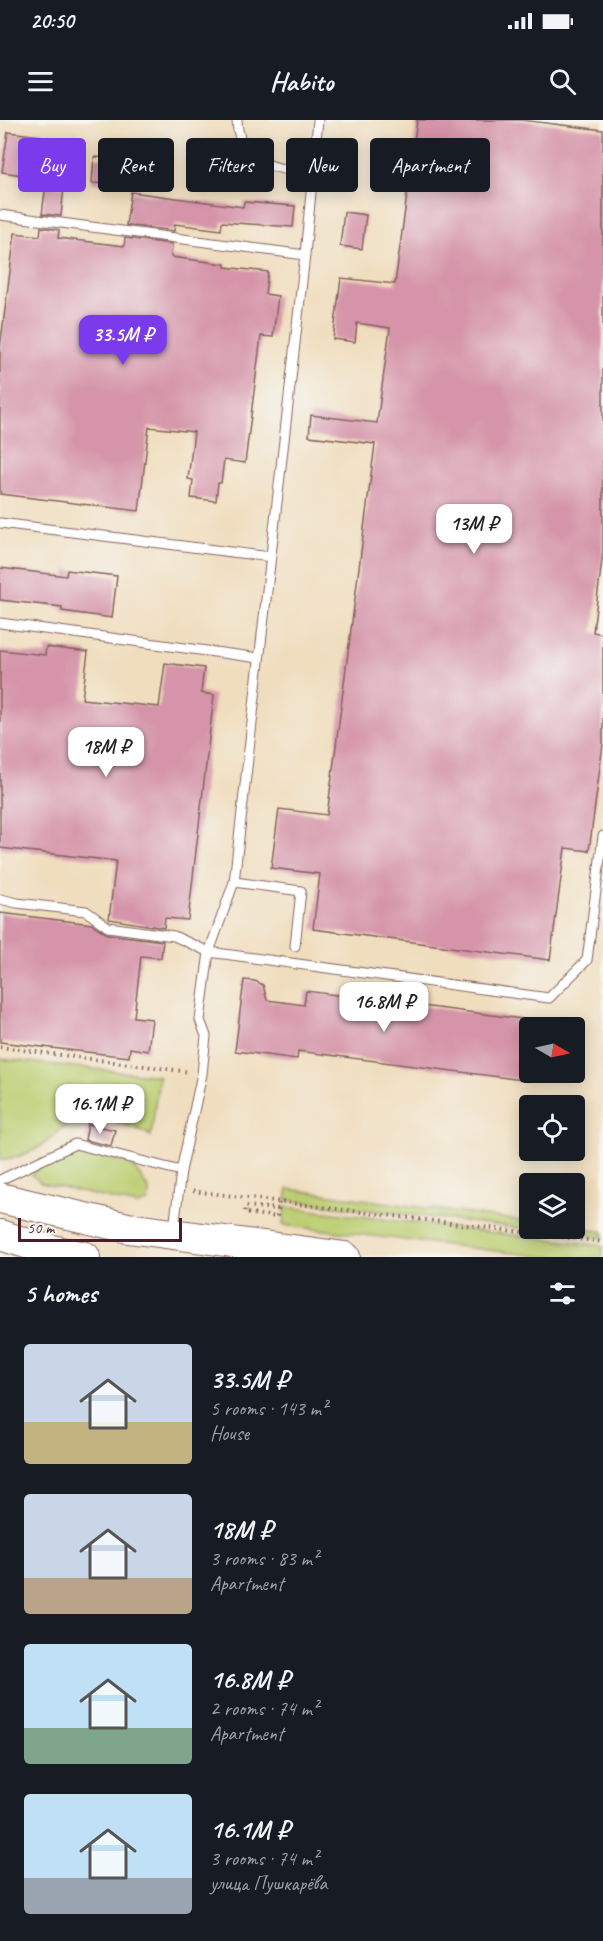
<!DOCTYPE html>
<html lang="en">
<head>
<meta charset="utf-8">
<style>
	:root { --surface:#171b24; --page:#20242c; --text:#f1f3f6; --muted:#9ea1a6; --accent:#7c3aed }
	body { margin:0; font-family:Caveat,sans-serif; background:var(--page); color:var(--text); height:100vh; display:flex; flex-direction:column; font-size:22px; white-space:nowrap }
	* { box-sizing:border-box; margin:0 }
	p { font-size:20px; color:var(--muted) }
	.icon { flex:none; width:33px; height:33px; fill:none; stroke:currentColor; stroke-width:2; stroke-linecap:round; stroke-linejoin:round }
	.map { position:relative; height:1137px; overflow:hidden }
	.details { display:flex; flex-direction:column; background:var(--surface); flex:1 }
	.details>* { flex:none }
	.hud { position:absolute; left:18px; top:18px; width:567px; height:54px; display:flex; gap:12px }
	.needle { width:39px; rotate:99deg }
	.tools { position:absolute; left:519px; top:897px; display:grid; gap:12px }
	.tools a { display:grid; place-items:center; width:66px; height:66px; border-radius:6px; background:var(--surface); box-shadow:0 3px 15px #0003; font-size:30px }
	.scale { position:absolute; left:18px; bottom:15px; width:164px; box-sizing:border-box; padding-left:6px; border:3px solid #4a1f2b; border-top:0; font-size:16px; line-height:21px; white-space:nowrap; color:#4a1f2b; -webkit-text-stroke:4px #f6f6f2; paint-order:stroke }
	.price { position:absolute; translate:-50% -51px; padding:0 14px; border-radius:12px; background:#fff; color:#222; font-size:20px; line-height:39px; filter:drop-shadow(0 2px 3px #0008) }
	.price::after { content:''; position:absolute; left:50%; top:36px; width:18px; height:14px; margin-left:-9px; background:inherit; clip-path:polygon(0 0,100% 0,50% 100%) }
	.price.selected { background:var(--accent); color:#fff }
	ul { padding:0; list-style:none }
	li { display:flex; align-items:center; gap:18px; height:150px; padding:0 24px }
	li span { display:grid; place-items:center; flex:none; width:168px; height:120px; border-radius:6px; color:#555 }
	li>.icon { margin-inline-start:auto }
	span .icon { width:72px; height:72px; fill:#fffc; stroke-width:1 }
	li b { font-size:26px }
	h2 { display:flex; justify-content:space-between; align-items:center; height:72px; padding:0 24px; font-size:26px }
	.chip { padding:0 21px; border-radius:6px; background:var(--surface); box-shadow:0 3px 15px #0003; font-size:21px; line-height:54px }
	.chip.selected { background:var(--accent); color:#fff }
	.status { display:flex; justify-content:space-between; align-items:center; height:42px; padding:0 30px; background:var(--surface); direction:ltr }
	.status svg { height:16px; fill:currentColor }
	header { display:flex; justify-content:space-between; align-items:center; height:78px; padding:0 24px; background:var(--surface); font-size:27px; font-weight:700 }
	.map>svg:first-child { display:block }
	.green { fill:#bbcd70; stroke:#82764e; stroke-width:1.5 }
	.building { fill:#d594a9 }
	.lines { fill:none; stroke-linecap:round; stroke-linejoin:round }
	.service-casing { stroke:#84625e; stroke-width:11 }
	.primary-casing { stroke:#84625e; stroke-width:32 }
	.path { stroke:#84625e; stroke-width:4; stroke-dasharray:1.5 4.5; stroke-linecap:butt }
	.service { stroke:#fff; stroke-width:9 }
	.primary { stroke:#fff; stroke-width:30 }
</style>
</head>
<body>
<div class="status"><b>20:50</b><svg viewBox="0 0 49 12"><path d="M0 12V9h3v3zM5 12V6h3v6zM10 12V3h3v9zM15 12V0h3v12zM26 1h20v11H26zM47 4h2v5h-2z"/></svg></div>
<header><svg class="icon" aria-label="menu" viewBox="0 0 24 24"><path d="M4 6h16M4 12h16M4 18h16"/></svg>Habito<svg class="icon" aria-label="search" viewBox="0 0 24 24"><circle cx="10" cy="10" r="6"/><path d="M15 15l6 6"/></svg></header>
<div class="map">
<svg width="603" height="1137" viewBox="0 0 603 1137">
	<rect width="100%" height="100%" fill="#f6f6f2"/>
	<filter id="ink" filterUnits="userSpaceOnUse"><feTurbulence type="fractalNoise" baseFrequency=".0167" numOctaves="2"/><feDisplacementMap in="SourceGraphic" scale="12" xChannelSelector="R" yChannelSelector="G"/><feConvolveMatrix kernelMatrix="1 2 1 2 8 2 1 2 1" color-interpolation-filters="sRGB"/></filter>
	<filter id="wash" filterUnits="userSpaceOnUse"><feTurbulence type="fractalNoise" baseFrequency=".008" numOctaves="4" result="noise"/><feDisplacementMap in="SourceGraphic" scale="24" xChannelSelector="R" yChannelSelector="G"/><feGaussianBlur stdDeviation="1.35" result="paint"/><feColorMatrix in="noise" values="0 0 0 0 0 0 0 0 0 0 0 0 0 0 0 0 0 1.4 0 .05"/><feComposite in="paint" operator="in"/></filter>
	<g filter="url(#wash)">
		<rect width="100%" height="100%" fill="#f0ddbd"/>
		<!-- green -->
		<path class="green" d="M 0,939 L 159,956 L 151,1016 C 132,1004 108,1000 86,998 L 87,983 L 74,981 L 72,987 L 67,987 L 67,983 L 62,983 L 61,989 L 84,991 L 84,998 C 66,999 55,1017 41,1026 C 29,1034 14,1038 0,1040 Z
			M 77,1030 L 132,1044 L 149,1070 L 148,1082 L 137,1085 L 41,1063 L 32,1055 L 40,1046 Z
			M 288,1069 L 529,1102 L 530,1108 L 574,1108 L 603,1112 L 603,1118 L 286,1080 Z
			M 285,1087 L 603,1126 L 603,1137 L 546,1137 L 283,1105 Z"/>
		<g id="blocks">
			<!-- building -->
			<path class="building" d="M 417,0 L 521,0 L 603,10 L 603,432 L 593,512 L 603,514 L 603,624 L 589,731 L 565,728 L 550,840 L 313,809 L 320,754 L 271,748 L 279,689 L 327,695 L 375,324 L 309,316 L 311,295 L 377,303 L 390,208 L 357,203 L 355,222 L 333,219 L 341,158 L 395,164 Z
				M 8,12 L 41,16 L 36,57 L 2,52 Z
				M 94,37 L 114,38 L 112,64 L 92,63 Z
				M 46,64 L 64,67 L 61,96 L 42,94 Z
				M 131,72 L 243,87 L 244,82 L 295,86 L 293,107 L 222,102 L 221,110 L 175,104 L 174,111 L 126,105 Z
				M 344,92 L 366,95 L 362,129 L 340,126 Z
				M 41,107 L 59,110 L 58,118 L 124,126 L 125,118 L 172,124 L 171,137 L 225,144 L 225,147 L 268,152 L 265,174 L 278,176 L 273,217 L 261,216 L 245,343 L 224,340 L 221,363 L 218,363 L 216,381 L 191,378 L 193,360 L 188,359 L 194,312 L 149,307 L 139,391 L 0,374 L 0,228 L 15,113 L 40,116 Z
				M 0,448 L 66,456 L 67,450 L 117,456 L 112,498 L 62,491 L 62,487 L 0,480 Z
				M 46,527 L 88,532 L 82,579 L 159,587 L 165,543 L 204,548 L 201,573 L 214,575 L 188,800 L 165,798 L 164,808 L 109,799 L 116,741 L 0,728 L 0,530 L 45,535 Z
				M 0,793 L 92,804 L 107,814 L 163,821 L 161,838 L 141,836 L 134,897 L 152,899 L 148,931 L 130,928 L 129,937 L 0,922 Z
				M 244,860 L 255,861 L 263,865 L 267,880 L 304,885 L 306,871 L 530,900 L 530,961 L 298,931 L 297,939 L 235,931 Z
				M 88,1004 L 115,1010 L 111,1026 L 85,1020 Z"/>
		</g>
	</g>
	<g filter="url(#ink)">
		<use href="#blocks" fill-opacity="0" stroke="#84625e" stroke-width="1.5"/>
		<g class="lines">
			<!-- service casing -->
			<g class="service-casing">
				<path id="service" d="M 237,0 C 238,44 277,49 313,54
					M 0,95 L 305,135
					M 0,403 L 271,437
					M 0,503 L 259,538
					M 234,762 L 301,771 L 295,826
					M 0,779 L 17,783 L 86,791 L 108,807 L 174,816 L 209,832 L 549,878 L 587,840 L 603,716
					M 0,1060 L 75,1024 L 181,1051
					M 174,1109 L 181,1051 L 202,954 L 206,916 L 200,900 L 209,832 L 234,762 L 305,135 L 318,0"/>
			</g>
			<!-- primary casing -->
			<g class="primary-casing">
				<path id="primary" d="M 0,1078 L 128,1108 L 345,1137
					M 0,1115 L 42,1128 L 85,1137"/>
			</g>
			<!-- path -->
			<path class="path" d="M 0,927 L 190,952
				M 193,1071 L 603,1122
				M 278,1089 L 246,1086 L 245,1093 L 277,1097 L 279,1083"/>
			<!-- service -->
			<use href="#service" class="service"/>
			<!-- primary -->
			<use href="#primary" class="primary"/>
		</g>
	</g>
</svg>
<div class="tools">
<a><svg class="needle" viewBox="-14 -14 28 28"><path d="M0-13l5 13h-10z" fill="#e53935"/><path d="M0 13l5-13h-10z" fill="#9ea1a6"/></svg></a>
<a><svg class="icon" aria-label="locate" viewBox="0 0 24 24"><circle cx="12" cy="12" r="6"/><path d="M12 2v4M12 18v4M2 12h4M18 12h4"/></svg></a>
<a><svg class="icon" aria-label="layers" viewBox="0 0 24 24"><path d="M12 4l9 5-9 5-9-5zM3 14l9 5 9-5"/></svg></a>
</div>
<div class="scale">50 m</div>
<b class="price selected" style="left:123px;top:246px">33.5M ₽</b>
<b class="price" style="left:474px;top:435px">13M ₽</b>
<b class="price" style="left:106px;top:658px">18M ₽</b>
<b class="price" style="left:384px;top:913px">16.8M ₽</b>
<b class="price" style="left:100px;top:1015px">16.1M ₽</b>
<div class="hud">
<a class="chip selected">Buy</a>
<a class="chip">Rent</a>
<a class="chip">Filters</a>
<a class="chip">New</a>
<a class="chip">Apartment</a>
</div>
</div>
<section class="details">
<h2>5 homes<svg class="icon" aria-label="filters" viewBox="0 0 24 24"><path d="M4 7h16M4 17h16"/><circle cx="9" cy="7" r="2"/><circle cx="15" cy="17" r="2"/></svg></h2>
<ul>
<li><span style="background:linear-gradient(#c9d6e8 65%,#c2b280 0)"><svg class="icon" aria-label="home" viewBox="0 0 24 24"><path d="M3 11l9-7 9 7M6 9v11h12V9"/></svg></span><div><b>33.5M ₽</b><p>5 rooms · 143 m²</p><p>House</p></div></li>
<li><span style="background:linear-gradient(#c9d6e8 70%,#b9a48a 0)"><svg class="icon" aria-label="home" viewBox="0 0 24 24"><path d="M3 11l9-7 9 7M6 9v11h12V9"/></svg></span><div><b>18M ₽</b><p>3 rooms · 83 m²</p><p>Apartment</p></div></li>
<li><span style="background:linear-gradient(#bfe0f5 70%,#7fa58c 0)"><svg class="icon" aria-label="home" viewBox="0 0 24 24"><path d="M3 11l9-7 9 7M6 9v11h12V9"/></svg></span><div><b>16.8M ₽</b><p>2 rooms · 74 m²</p><p>Apartment</p></div></li>
<li><span style="background:linear-gradient(#bfe0f5 70%,#9aa5b1 0)"><svg class="icon" aria-label="home" viewBox="0 0 24 24"><path d="M3 11l9-7 9 7M6 9v11h12V9"/></svg></span><div><b>16.1M ₽</b><p>3 rooms · 74 m²</p><p>улица Пушкарёва</p></div></li>
</ul>
</section>
</body>
</html>
